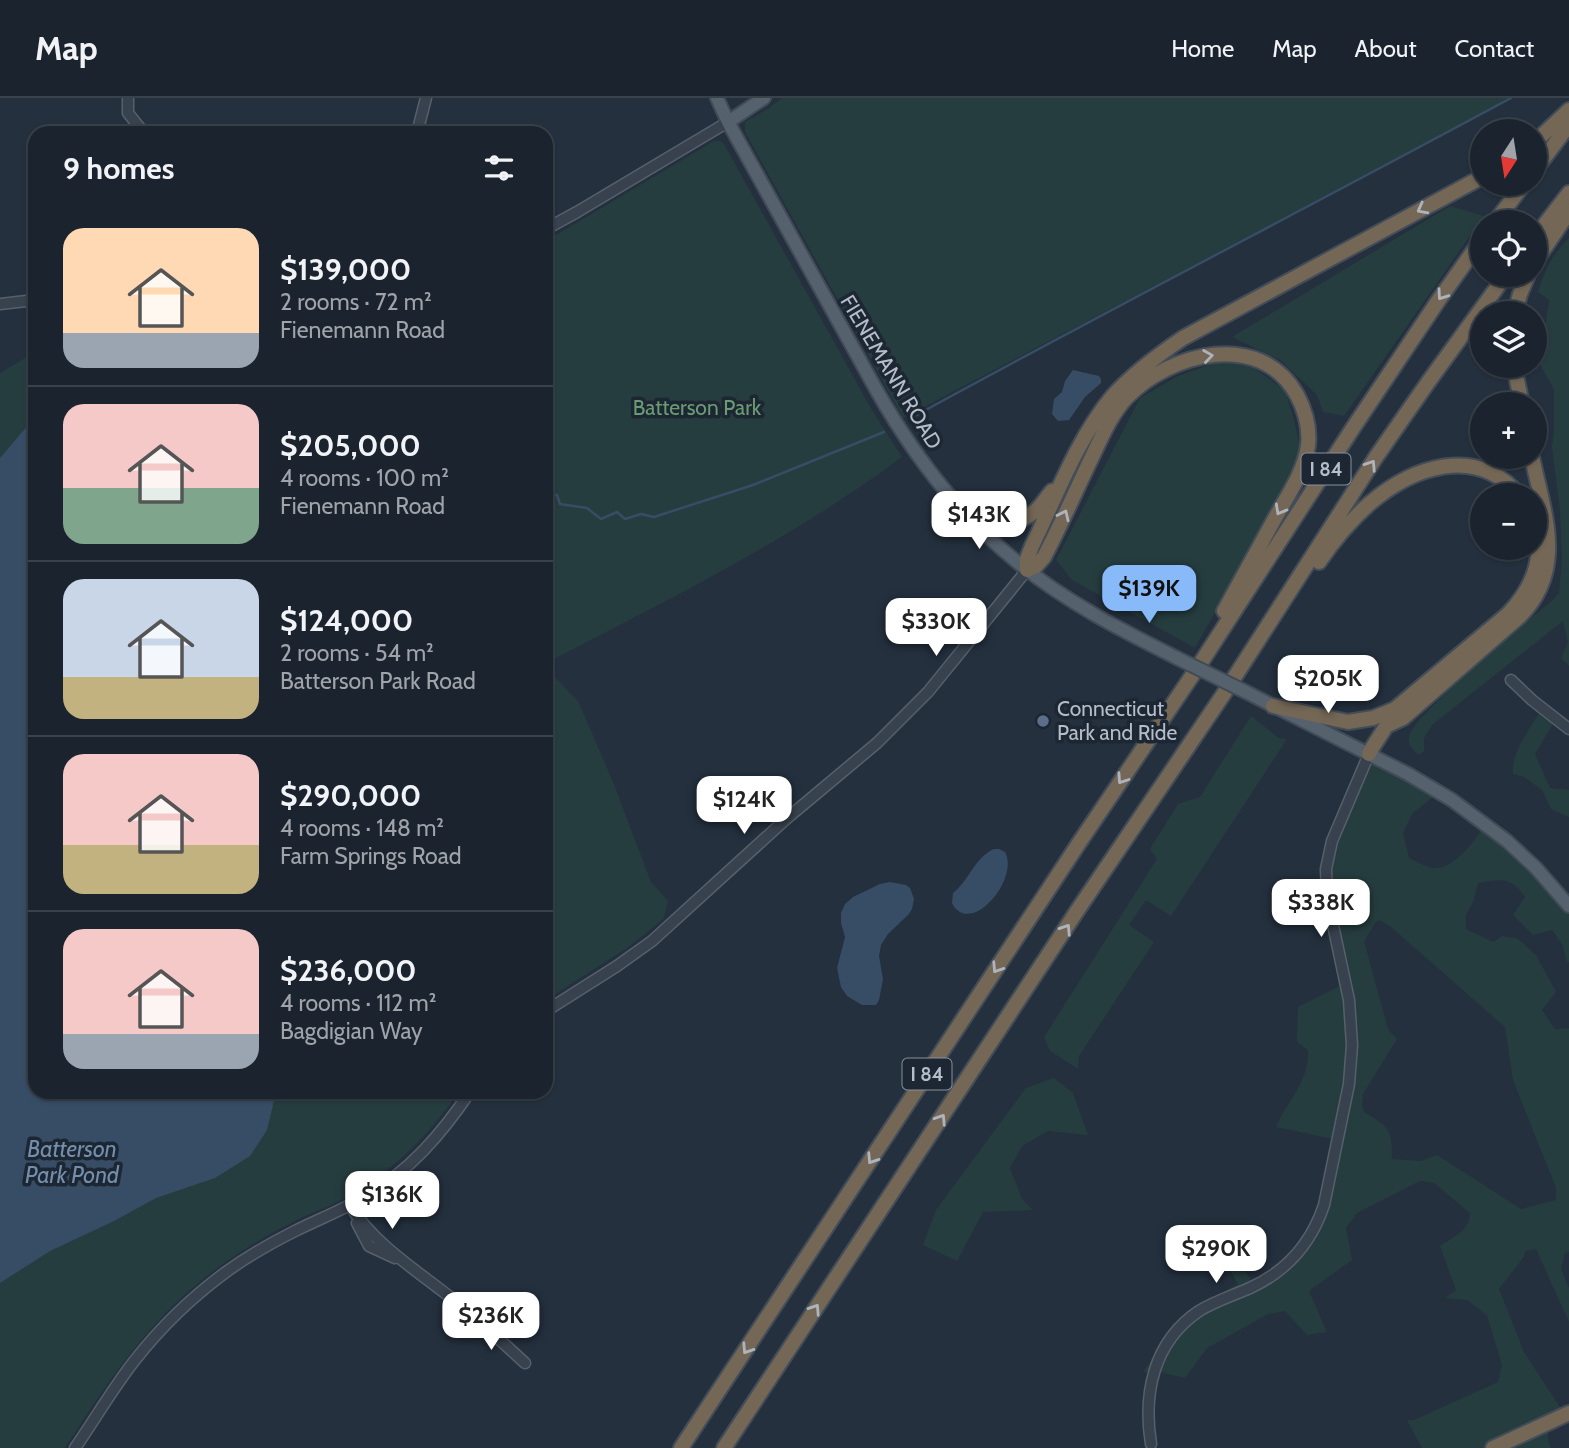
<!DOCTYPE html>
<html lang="en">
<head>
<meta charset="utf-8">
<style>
	:root { --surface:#1b242e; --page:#28303a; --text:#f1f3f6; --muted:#a0a4aa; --line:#39414a; --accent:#88b9f9 }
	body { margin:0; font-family:Cabin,sans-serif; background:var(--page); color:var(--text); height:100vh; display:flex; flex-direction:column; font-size:26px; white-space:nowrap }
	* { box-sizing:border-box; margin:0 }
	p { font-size:23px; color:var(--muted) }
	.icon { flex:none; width:38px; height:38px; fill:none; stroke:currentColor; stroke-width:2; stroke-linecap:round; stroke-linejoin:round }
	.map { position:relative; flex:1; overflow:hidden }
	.panel { position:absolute; left:28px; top:28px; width:525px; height:973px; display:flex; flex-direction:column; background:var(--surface); border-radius:21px; box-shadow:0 2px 5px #0004,0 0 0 2px var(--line) }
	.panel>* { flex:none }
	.needle { width:46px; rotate:192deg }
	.tools { position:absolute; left:1470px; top:21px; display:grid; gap:14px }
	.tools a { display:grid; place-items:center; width:77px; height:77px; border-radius:50%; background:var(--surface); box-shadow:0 2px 5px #0004,0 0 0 2px var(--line); font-size:35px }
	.price { position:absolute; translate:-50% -60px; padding:0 16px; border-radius:14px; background:#fff; color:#222; font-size:23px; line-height:46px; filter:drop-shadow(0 2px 4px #0008) }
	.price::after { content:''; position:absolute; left:50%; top:42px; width:21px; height:16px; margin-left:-10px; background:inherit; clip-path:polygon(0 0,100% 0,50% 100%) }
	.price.current { background:var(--accent); color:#111 }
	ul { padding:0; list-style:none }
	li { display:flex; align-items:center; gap:21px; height:175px; padding:0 35px }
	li+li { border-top:2px solid var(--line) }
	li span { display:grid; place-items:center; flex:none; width:196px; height:140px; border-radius:21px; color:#555 }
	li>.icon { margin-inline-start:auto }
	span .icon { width:84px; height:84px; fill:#fffc; stroke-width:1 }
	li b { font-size:30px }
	h2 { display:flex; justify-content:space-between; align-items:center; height:84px; padding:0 35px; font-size:30px }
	header { display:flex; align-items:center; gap:42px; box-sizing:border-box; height:98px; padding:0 35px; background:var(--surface); border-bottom:2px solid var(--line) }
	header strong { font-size:33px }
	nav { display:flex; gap:38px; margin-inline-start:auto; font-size:24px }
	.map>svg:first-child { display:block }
	.green { fill:#263d3f; fill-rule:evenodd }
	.water { fill:#374d65 }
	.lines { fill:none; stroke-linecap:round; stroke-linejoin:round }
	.stream { stroke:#374d65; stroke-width:2.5 }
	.minor-casing { stroke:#56606c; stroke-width:13 }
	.major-casing { stroke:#414b57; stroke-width:16 }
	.highway-casing { stroke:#434d59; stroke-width:18 }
	.minor { stroke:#38424e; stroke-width:10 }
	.major { stroke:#56616e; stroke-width:12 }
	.highway { stroke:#746755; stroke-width:14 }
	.major-bridge-casing { stroke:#414b57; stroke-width:16; stroke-linecap:butt }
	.major-bridge { stroke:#56616e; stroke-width:12 }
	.oneway { stroke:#aeb4bd }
	.service-dot { fill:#5c6f8a; stroke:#1d2733; stroke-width:2.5 }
	.labels { text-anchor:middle; stroke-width:7; stroke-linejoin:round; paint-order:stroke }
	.shield { fill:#1d2733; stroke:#87909c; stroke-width:2 }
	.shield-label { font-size:19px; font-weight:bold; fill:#b4bdc9 }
	.street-label { font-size:21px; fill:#b4bdc9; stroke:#1d2733 }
	.park-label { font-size:21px; fill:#6a9b73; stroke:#1d2733 }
	.poi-label { font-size:21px; fill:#b4bdc9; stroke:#1d2733; text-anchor:start }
	.water-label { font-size:23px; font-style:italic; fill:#738fad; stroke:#1d2733 }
</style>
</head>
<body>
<header>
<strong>Map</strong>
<nav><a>Home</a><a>Map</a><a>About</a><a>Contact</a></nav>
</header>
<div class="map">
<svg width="1569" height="1350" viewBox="0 0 1569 1350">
	<rect width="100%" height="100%" fill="#24303e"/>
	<!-- green -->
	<path class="green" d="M 782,0 L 1511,0 L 903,320 L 745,34 L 745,24 L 769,10 Z
		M 714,43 L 720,43 L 724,46 L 873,314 L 902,359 C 792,441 668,502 546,565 L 546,143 Z
		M 1450,108 L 1484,118 L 1344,318 L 1323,314 L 1317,297 L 1280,262 L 1232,239 Z
		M 1569,140 L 1569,568 L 1561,560 L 1568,544 L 1563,523 L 1432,627 L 1424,640 L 1424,653 L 1419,657 C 1403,644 1408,637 1419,622 L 1475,565 L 1552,503 L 1559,495 L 1562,461 L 1560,413 L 1552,349 L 1554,335 L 1554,291 L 1536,260 L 1535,244 L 1545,232 L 1549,202 L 1538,194 C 1546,170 1551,158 1569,140 Z
		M 35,254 L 35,994 L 459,994 C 430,1035 397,1070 353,1096 C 337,1105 321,1111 305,1118 C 278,1131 251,1146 227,1163 C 153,1215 113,1276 65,1350 L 0,1350 L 0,275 Z
		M 1221,263 L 1251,268 L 1285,292 L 1294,322 L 1300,348 L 1292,377 L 1195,550 L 1072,482 L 1056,462 L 1140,300 L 1178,278 Z
		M 546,570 L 578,603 L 613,684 L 651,784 L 668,803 L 664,820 L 645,836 L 627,850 L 546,902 Z
		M 1542,610 L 1556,621 L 1535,656 L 1550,690 L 1569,692 L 1569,719 L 1552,712 L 1542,692 L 1524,679 L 1513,676 C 1511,653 1531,630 1542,610 Z
		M 1251,618 L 1279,640 L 1287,641 L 1171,818 L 1146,802 L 1129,827 L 1154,844 L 1079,958 L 1078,971 L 1050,953 L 1044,939 L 1157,761 L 1150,751 L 1178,706 L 1200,699 Z
		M 1369,656 L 1440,693 L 1412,716 L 1403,735 L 1409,760 C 1416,763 1427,770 1434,770 C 1456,771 1476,740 1487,724 L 1569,805 L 1569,864 L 1567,864 L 1562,846 L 1552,832 L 1533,837 L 1513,817 L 1525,799 C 1511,778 1501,781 1478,785 L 1473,804 L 1466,817 L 1466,831 L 1493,844 L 1502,838 L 1517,840 L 1536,857 L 1556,894 L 1542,912 L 1555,931 L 1569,930 L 1569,1154 L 1565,1155 L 1561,1171 L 1569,1190 L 1569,1224 L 1536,1151 L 1526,1153 L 1523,1160 L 1499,1191 L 1524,1254 L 1565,1317 L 1549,1324 L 1548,1343 L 1551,1350 L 1512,1350 L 1509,1343 L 1493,1350 L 1422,1350 L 1407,1322 L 1414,1322 L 1498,1284 L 1502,1267 L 1487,1217 L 1467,1202 L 1445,1200 L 1456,1192 L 1440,1148 C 1453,1139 1470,1133 1470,1115 L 1434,1085 L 1420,1083 L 1357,1115 L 1346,1130 L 1352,1162 L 1309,1193 L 1327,1234 L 1307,1237 L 1285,1213 L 1268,1216 L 1207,1250 L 1185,1280 L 1160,1274 L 1143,1274 L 1165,1243 L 1194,1210 L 1238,1186 L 1221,1157 L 1232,1151 L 1254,1187 L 1265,1182 L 1314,1131 L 1338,1042 L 1276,1029 C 1288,1001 1309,985 1308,952 L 1297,944 L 1298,909 L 1348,884 L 1329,794 L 1328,764 ZM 1380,822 L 1391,829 L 1505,929 L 1513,982 L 1556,1090 L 1556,1102 L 1521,1111 L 1437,1057 L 1421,1063 L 1392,1061 C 1392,1029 1389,1030 1364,1014 L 1362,1007 L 1363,996 L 1397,941 L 1388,931 L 1364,843 L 1376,824 Z
		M 1054,980 L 1073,995 L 1088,1037 L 1048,1033 L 1022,1048 L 1010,1070 L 1022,1101 L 1033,1112 L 983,1114 L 957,1163 L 923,1147 L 936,1112 L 1026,990 Z"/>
	<!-- water -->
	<path class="water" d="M 1073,272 L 1099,278 L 1101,281 L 1101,285 L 1085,299 L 1069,322 L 1058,323 L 1052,316 L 1054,301 L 1062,294 L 1065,283 Z
		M 35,319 L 35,994 L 276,994 L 267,1032 L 250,1058 L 215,1080 L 156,1100 L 114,1123 L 50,1153 L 0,1185 L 0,360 Z
		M 994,751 L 999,751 L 1005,754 C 1020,781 970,840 952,805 L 953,795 C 969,783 974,760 994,751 Z
		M 890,784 L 906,787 L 910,790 L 914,801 L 912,811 L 909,816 L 888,836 L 881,847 L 879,858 L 883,881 L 879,902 L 876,907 L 862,907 L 847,898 L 841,889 L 837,870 L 845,839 L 841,825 L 841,815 L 845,806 L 853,799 L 880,786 Z"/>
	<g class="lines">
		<!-- stream -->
		<path class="stream" d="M 911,320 C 1110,211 1311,108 1511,0
			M 546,397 L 557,397 L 560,406 L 587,410 L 601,421 L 617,414 L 625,421 L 641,416 L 654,419 L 753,387 L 884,334"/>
		<!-- minor casing -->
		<g class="minor-casing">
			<path id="minor" d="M 128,0 L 128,15 L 144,35
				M 417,35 L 426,0
				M 546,131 L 577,114 L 728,24
				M 0,206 L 35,202
				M 1511,582 L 1532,602 L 1569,631
				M 546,913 L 617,868 L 652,843 L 785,722 L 877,645 L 928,594 L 1027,472
				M 350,1108 C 376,1148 418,1173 455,1203 C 479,1222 502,1244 525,1265
				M 357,1125 L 369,1148 L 395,1160
				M 1151,1346 C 1143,1296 1153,1244 1199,1213 C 1215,1203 1235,1197 1252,1189 C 1288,1172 1312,1143 1324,1107 L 1349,986 L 1352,947 L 1349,902 L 1327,799 L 1326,771 L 1332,743 L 1369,656
				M 75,1350 C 95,1321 113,1290 135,1262 C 161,1229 192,1199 226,1174 C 248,1158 271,1145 295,1133 C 319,1121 343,1112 366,1098 C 410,1073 442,1035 470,994"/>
		</g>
		<!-- major casing -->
		<g class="major-casing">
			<path id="major" d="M 717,0 L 728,24 L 877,293 C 914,358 958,416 1016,463 C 1064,503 1121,532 1177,560
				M 728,24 L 764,0
				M 1246,594 L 1408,676 L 1452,702 L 1507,743 L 1536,770 L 1569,808"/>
		</g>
		<!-- highway casing -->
		<g class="highway-casing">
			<path id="highway" d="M 1535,44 L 1569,12
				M 1535,72 L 1569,27
				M 1495,124 L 1524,86
				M 1535,139 L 1569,95
				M 1535,164 L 1569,114
				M 1515,215 L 1520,196 L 1528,177
				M 1514,268 L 1522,306
				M 956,405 C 978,420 1010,433 1034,414 C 1041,409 1046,400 1052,393
				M 1319,464 C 1333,443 1350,423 1369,406 C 1412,369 1476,346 1519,397
				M 1224,513 C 1241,482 1258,451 1275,420 C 1288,397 1304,374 1308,348 C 1310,330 1305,312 1297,297 C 1260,231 1170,255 1127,299 C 1111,316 1102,338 1092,359 C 1076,392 1061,427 1044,459 L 1036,468 L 1027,472 L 1027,461 L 1032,448 C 1056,399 1077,341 1112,299 C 1132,276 1158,257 1183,240 L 1482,79
				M 1273,608 L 1348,624 L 1373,620 L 1395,611 L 1508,516 C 1532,491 1545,460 1535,426
				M 1388,627 L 1403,620 L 1519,519 C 1567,472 1544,416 1532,359
				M 1369,656 C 1375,643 1386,632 1390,619
				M 681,1350 L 1079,745 L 1202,563 L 1353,330 L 1438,203 L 1482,141
				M 724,1350 L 1077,813 L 1225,594 L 1376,359 L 1429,283 L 1506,177
				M 1493,1350 L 1569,1315"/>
		</g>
		<!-- minor -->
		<use href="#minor" class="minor"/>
		<!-- major -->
		<use href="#major" class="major"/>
		<!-- highway -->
		<use href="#highway" class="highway"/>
		<!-- major-bridge casing -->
		<g class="major-bridge-casing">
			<path id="major-bridge" d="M 1177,560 L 1246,594"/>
		</g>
		<!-- major-bridge -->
		<use href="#major-bridge" class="major-bridge"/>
	</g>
	<!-- one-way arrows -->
	<defs><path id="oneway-chevron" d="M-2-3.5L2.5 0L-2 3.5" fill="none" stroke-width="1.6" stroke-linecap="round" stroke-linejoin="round" transform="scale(1.75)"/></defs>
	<g class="oneway">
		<use href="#oneway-chevron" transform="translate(1422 111) rotate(152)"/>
		<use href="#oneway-chevron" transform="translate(1442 197) rotate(125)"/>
		<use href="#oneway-chevron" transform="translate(1208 258) rotate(-8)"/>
		<use href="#oneway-chevron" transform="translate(1371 367) rotate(-57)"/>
		<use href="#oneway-chevron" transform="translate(1280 412) rotate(119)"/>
		<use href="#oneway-chevron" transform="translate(1064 417) rotate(-65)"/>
		<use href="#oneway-chevron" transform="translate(1122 681) rotate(124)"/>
		<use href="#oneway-chevron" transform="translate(1066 831) rotate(-57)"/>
		<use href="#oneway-chevron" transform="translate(997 870) rotate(123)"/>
		<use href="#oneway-chevron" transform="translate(941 1021) rotate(-57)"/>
		<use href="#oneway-chevron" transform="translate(872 1061) rotate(123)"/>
		<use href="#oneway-chevron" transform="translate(815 1211) rotate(-57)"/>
		<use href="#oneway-chevron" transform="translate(747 1251) rotate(123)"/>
	</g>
	<!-- markers -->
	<circle class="service-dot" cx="1043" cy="623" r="7"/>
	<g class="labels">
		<!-- shield labels -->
		<g class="shield">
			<rect x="1301.5" y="355.5" width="49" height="31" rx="5"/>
			<rect x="902.5" y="960.5" width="49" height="31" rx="5"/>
		</g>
		<g class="shield-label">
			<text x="1326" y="378">I 84</text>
			<text x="927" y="983">I 84</text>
		</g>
		<!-- street labels -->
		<g class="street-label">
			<text transform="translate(891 274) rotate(59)" y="7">FIENEMANN ROAD</text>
		</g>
		<!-- park labels -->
		<g class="park-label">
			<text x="697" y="317">Batterson Park</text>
		</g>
		<!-- poi labels -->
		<g class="poi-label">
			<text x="1057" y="618">Connecticut<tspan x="1057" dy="24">Park and Ride</tspan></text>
		</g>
		<!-- water labels -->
		<g class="water-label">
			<text x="72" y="1059">Batterson<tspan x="72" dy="26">Park Pond</tspan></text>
		</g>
	</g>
</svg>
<div class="tools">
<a><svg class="needle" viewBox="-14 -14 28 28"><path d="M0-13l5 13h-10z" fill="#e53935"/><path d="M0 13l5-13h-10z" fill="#a0a4aa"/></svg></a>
<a><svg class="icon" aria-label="locate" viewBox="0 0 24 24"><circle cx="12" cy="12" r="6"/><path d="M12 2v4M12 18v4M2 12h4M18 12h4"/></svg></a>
<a><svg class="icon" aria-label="layers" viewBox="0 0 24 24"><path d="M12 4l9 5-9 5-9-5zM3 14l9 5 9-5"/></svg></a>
<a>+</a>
<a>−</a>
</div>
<b class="price" style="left:979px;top:453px">$143K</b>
<b class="price current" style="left:1149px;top:527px">$139K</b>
<b class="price" style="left:936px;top:560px">$330K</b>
<b class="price" style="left:1328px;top:617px">$205K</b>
<b class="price" style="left:744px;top:738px">$124K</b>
<b class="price" style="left:1321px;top:841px">$338K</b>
<b class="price" style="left:392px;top:1133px">$136K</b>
<b class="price" style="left:1216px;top:1187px">$290K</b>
<b class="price" style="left:491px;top:1254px">$236K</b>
<section class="panel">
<h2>9 homes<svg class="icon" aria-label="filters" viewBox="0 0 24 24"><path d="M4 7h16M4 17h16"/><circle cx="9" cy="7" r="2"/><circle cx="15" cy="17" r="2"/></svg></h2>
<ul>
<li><span style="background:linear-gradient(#ffd9b3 75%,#9aa5b1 0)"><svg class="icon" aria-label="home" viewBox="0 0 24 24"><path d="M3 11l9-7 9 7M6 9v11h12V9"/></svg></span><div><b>$139,000</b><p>2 rooms · 72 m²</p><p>Fienemann Road</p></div></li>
<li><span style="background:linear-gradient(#f6c9c9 60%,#7fa58c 0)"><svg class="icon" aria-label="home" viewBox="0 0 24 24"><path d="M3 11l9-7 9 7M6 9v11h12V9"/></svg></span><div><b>$205,000</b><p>4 rooms · 100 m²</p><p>Fienemann Road</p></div></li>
<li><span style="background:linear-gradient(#c9d6e8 70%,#c2b280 0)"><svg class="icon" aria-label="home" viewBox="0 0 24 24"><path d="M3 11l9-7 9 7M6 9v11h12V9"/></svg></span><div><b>$124,000</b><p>2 rooms · 54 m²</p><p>Batterson Park Road</p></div></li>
<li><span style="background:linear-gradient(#f6c9c9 65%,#c2b280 0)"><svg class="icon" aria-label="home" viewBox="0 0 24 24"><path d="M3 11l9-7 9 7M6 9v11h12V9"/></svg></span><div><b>$290,000</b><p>4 rooms · 148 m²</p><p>Farm Springs Road</p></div></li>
<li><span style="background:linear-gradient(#f6c9c9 75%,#9aa5b1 0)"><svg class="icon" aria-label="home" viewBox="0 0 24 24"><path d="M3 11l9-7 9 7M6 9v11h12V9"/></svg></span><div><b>$236,000</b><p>4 rooms · 112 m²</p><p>Bagdigian Way</p></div></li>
</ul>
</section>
</div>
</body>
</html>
